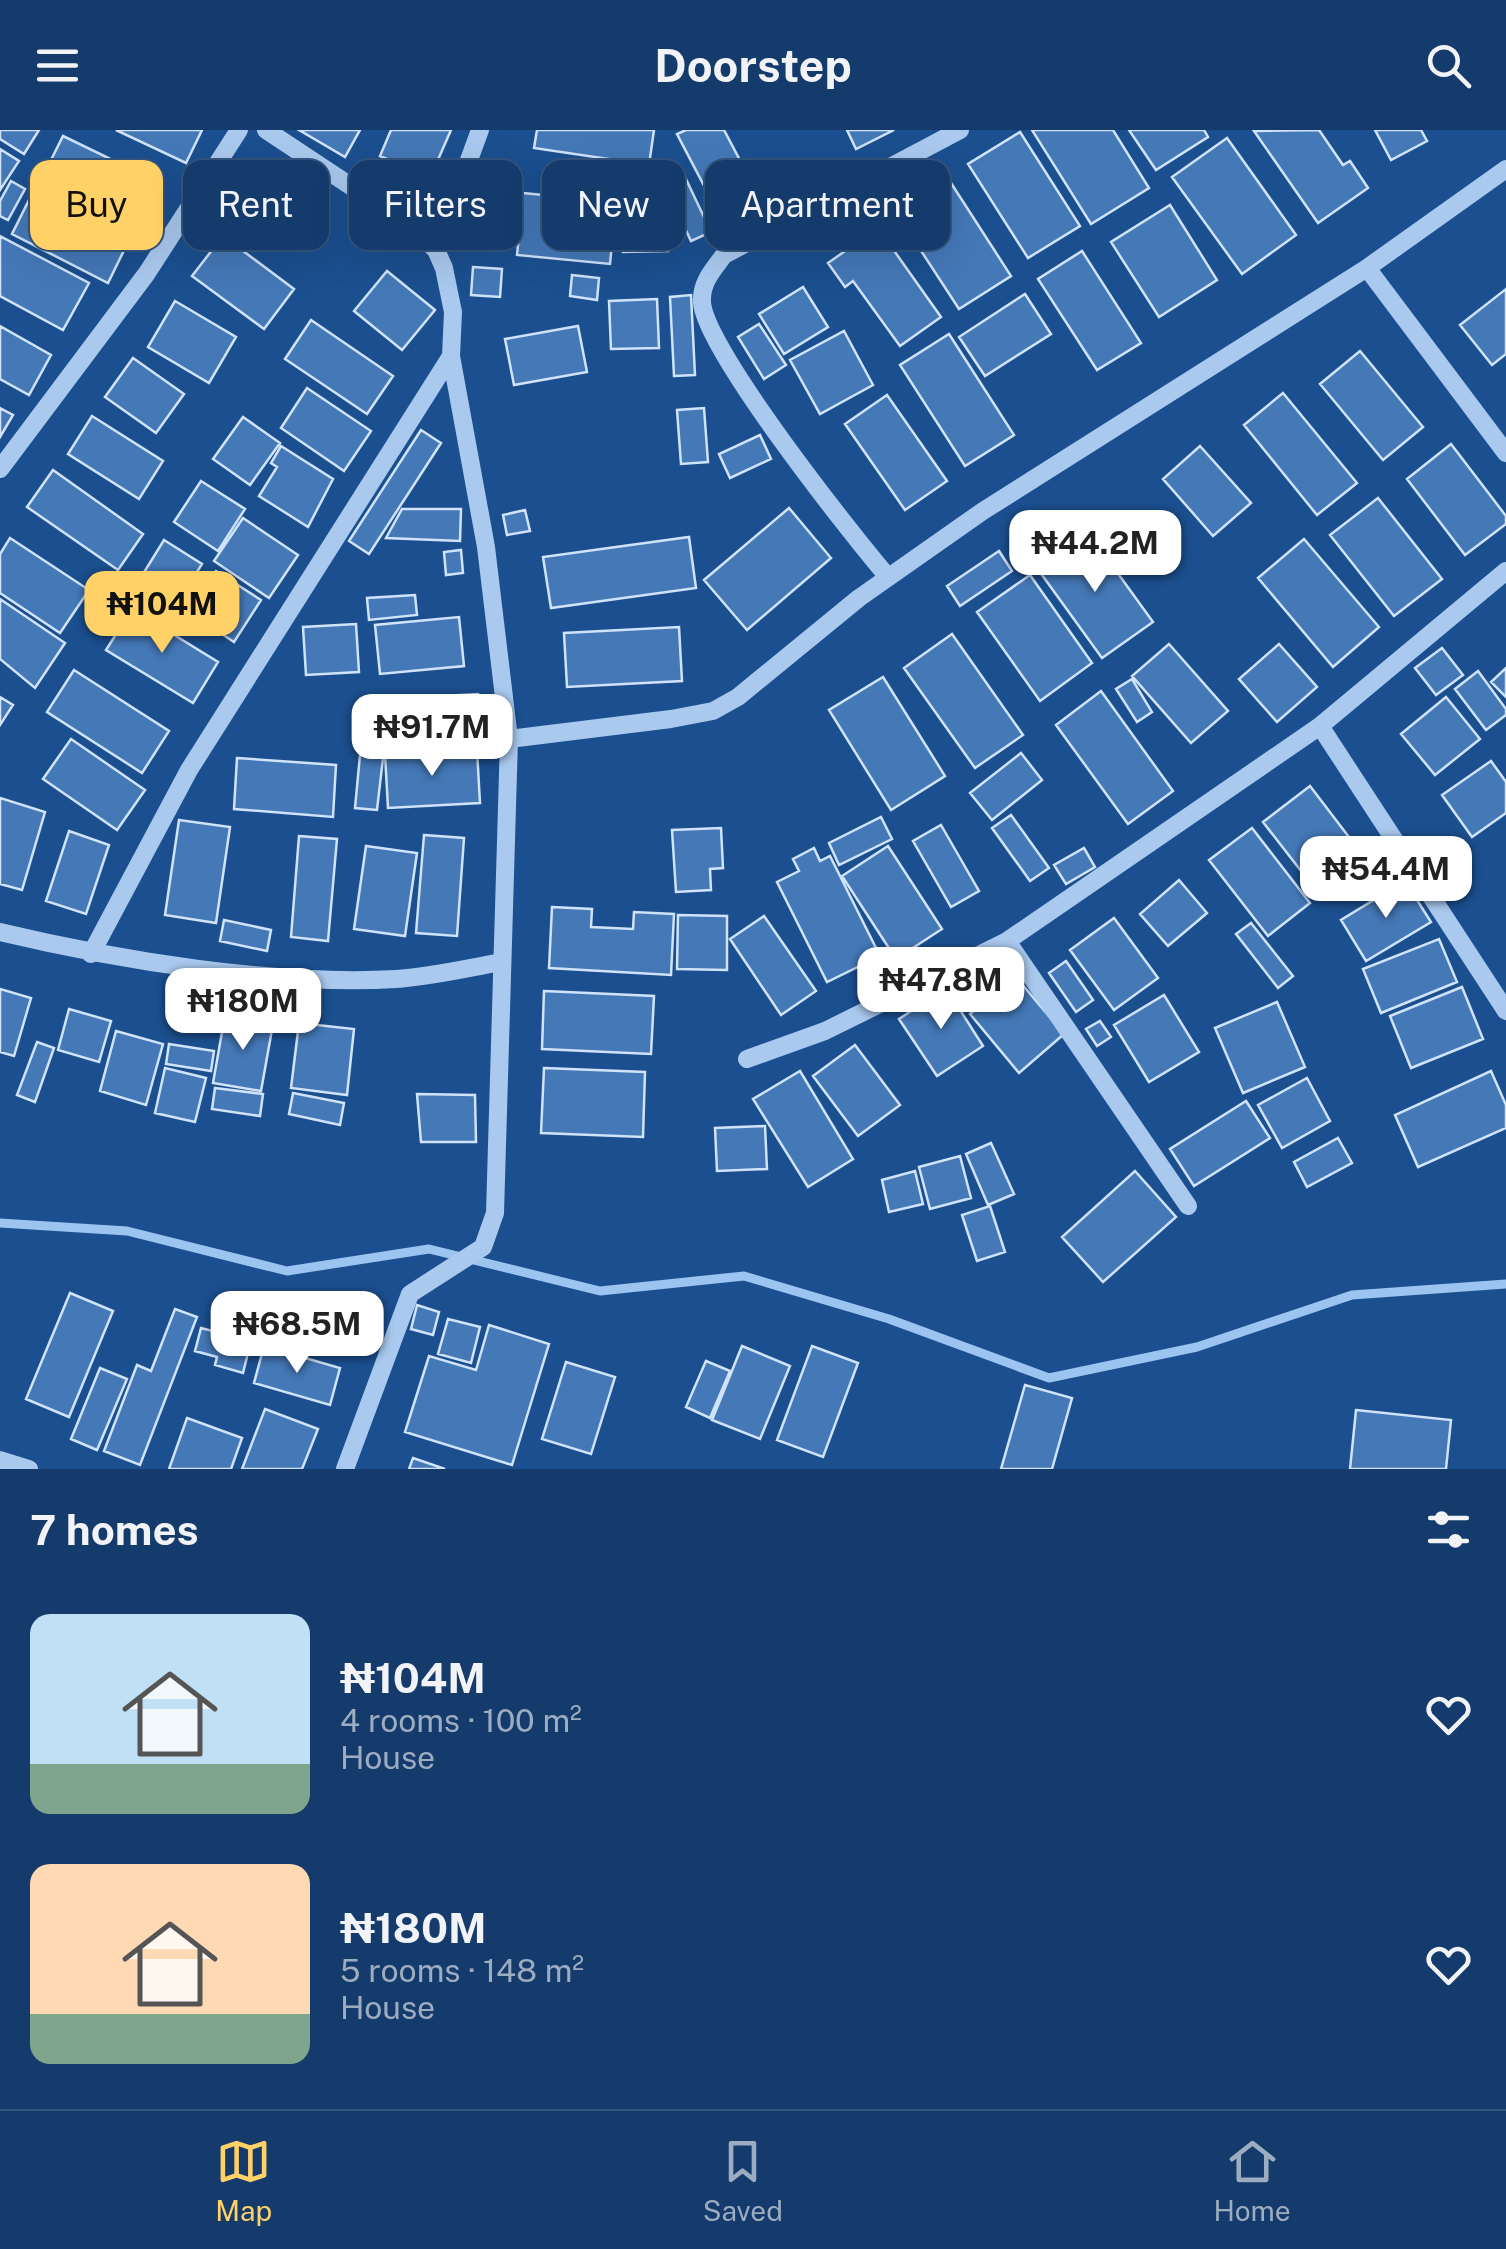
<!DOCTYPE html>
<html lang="en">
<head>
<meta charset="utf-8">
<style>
	:root { --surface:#143b6b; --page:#214673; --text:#f1f3f6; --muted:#9dadc1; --line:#33557e; --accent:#ffd166 }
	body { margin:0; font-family:"Public Sans",sans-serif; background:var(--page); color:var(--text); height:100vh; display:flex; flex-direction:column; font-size:38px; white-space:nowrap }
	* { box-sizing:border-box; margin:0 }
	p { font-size:32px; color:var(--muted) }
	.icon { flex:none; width:55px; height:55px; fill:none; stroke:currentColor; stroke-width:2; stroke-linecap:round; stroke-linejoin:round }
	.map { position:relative; height:1339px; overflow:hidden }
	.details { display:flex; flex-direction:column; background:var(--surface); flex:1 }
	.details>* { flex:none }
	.hud { position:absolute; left:30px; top:30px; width:1000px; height:90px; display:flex; gap:20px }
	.price { position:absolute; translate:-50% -85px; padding:0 22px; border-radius:20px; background:#fff; color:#222; font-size:32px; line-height:65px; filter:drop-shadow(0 2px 5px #0008) }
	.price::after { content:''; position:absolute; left:50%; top:60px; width:30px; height:22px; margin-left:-15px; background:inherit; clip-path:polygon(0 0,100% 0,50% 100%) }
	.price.on { background:var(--accent); color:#111 }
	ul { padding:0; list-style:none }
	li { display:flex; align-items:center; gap:30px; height:250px; padding:0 30px }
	li span { display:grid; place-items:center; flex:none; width:280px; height:200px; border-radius:20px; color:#555 }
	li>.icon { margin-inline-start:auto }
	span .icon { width:120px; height:120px; fill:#fffc; stroke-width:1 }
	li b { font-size:42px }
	h2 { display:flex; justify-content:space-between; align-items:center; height:120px; padding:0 30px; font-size:42px }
	.tag { padding:0 35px; border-radius:20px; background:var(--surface); box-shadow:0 10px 40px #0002,0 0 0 2px var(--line); font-size:35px; line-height:90px }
	.tag.on { background:var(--accent); color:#111 }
	header { display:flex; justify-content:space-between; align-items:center; height:130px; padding:0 30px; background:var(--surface); font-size:45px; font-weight:700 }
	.tabs { display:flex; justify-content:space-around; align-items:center; height:140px; border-top:2px solid var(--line); background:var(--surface); font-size:28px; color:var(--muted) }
	.tabs a { display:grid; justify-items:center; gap:5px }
	.tabs .on { color:var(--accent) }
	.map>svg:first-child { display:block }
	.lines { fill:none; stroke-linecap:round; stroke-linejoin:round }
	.stream { stroke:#9cc4f0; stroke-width:9 }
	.building { fill:#4478b7; stroke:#cfe3fa; stroke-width:2.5 }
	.minor { stroke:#a9c9ee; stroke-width:18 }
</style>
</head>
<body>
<header><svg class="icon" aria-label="menu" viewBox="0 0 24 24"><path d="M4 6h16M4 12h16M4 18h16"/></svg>Doorstep<svg class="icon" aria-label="search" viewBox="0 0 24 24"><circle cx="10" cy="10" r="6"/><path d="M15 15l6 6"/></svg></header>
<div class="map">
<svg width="1506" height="1339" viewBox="0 0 1506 1339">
	<rect width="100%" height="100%" fill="#1b4f8f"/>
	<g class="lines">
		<!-- stream -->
		<path class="stream" d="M 0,1093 L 127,1101 L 287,1141 L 429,1119 L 600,1161 L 744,1146 L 889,1189 L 1049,1248 L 1197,1217 L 1352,1165 L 1506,1154"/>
	</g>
	<!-- building -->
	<path class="building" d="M 0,0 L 39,0 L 24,24 L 0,9 Z
		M 116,0 L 202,0 L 186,33 Z
		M 299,0 L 360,0 L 345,27 Z
		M 391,0 L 451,0 L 430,48 L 380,26 Z
		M 537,0 L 654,0 L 649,35 L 534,18 Z
		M 686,0 L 724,0 L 762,72 L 723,92 L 677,4 Z
		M 847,0 L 894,0 L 856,19 Z
		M 1032,0 L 1113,0 L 1149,58 L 1091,94 Z
		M 1129,0 L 1204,0 L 1208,7 L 1156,40 Z
		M 1319,0 L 1343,35 L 1350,31 L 1368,58 L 1318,93 L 1254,1 Z
		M 1375,0 L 1421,0 L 1427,11 L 1391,30 Z
		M 1020,2 L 1080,96 L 1028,128 L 968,34 Z
		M 63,6 L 154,50 L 135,90 L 44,44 Z
		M 1227,8 L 1296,105 L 1242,144 L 1172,47 Z
		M 0,19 L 19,31 L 0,60 Z
		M 686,49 L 711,102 L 691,111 L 666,58 Z
		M 11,51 L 25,59 L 8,90 L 0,86 L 0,71 Z
		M 38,52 L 134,100 L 108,153 L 12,104 Z
		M 951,53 L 1011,146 L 959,179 L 899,87 Z
		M 523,63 L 616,72 L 610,134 L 517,125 Z
		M 480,68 L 515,74 L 507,117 L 472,111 Z
		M 622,71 L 667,71 L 668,121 L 623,122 Z
		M 1170,75 L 1217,150 L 1159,187 L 1111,112 Z
		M 878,98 L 941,187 L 900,216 L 853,151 L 845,157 L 828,133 Z
		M 0,106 L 89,153 L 63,200 L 0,166 Z
		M 223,106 L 294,159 L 264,199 L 192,146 Z
		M 1082,121 L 1141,213 L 1097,240 L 1038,149 Z
		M 473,137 L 502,139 L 500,167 L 471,165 Z
		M 387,141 L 435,180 L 402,220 L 354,181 Z
		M 572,145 L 599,148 L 597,170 L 570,166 Z
		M 803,157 L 828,197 L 784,224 L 759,184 Z
		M 1506,159 L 1506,224 L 1492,235 L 1460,195 Z
		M 1025,164 L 1051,204 L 985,246 L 959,207 Z
		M 691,165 L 695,245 L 674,246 L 670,167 Z
		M 657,169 L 659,218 L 611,219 L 609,171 Z
		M 175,171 L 236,207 L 209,253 L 148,217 Z
		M 311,190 L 393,246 L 367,284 L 285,229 Z
		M 759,194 L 786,235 L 764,249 L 738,207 Z
		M 0,196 L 51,225 L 29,265 L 0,249 Z
		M 578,196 L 587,242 L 514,255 L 505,209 Z
		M 844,201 L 873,255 L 820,284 L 790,230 Z
		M 949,204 L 1014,305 L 965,336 L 900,235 Z
		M 1360,221 L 1423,297 L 1383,330 L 1320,254 Z
		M 133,228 L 184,264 L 156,303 L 105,267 Z
		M 307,258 L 371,301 L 344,341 L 281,298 Z
		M 1283,263 L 1357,353 L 1317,385 L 1244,295 Z
		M 887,265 L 947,351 L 905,380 L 845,294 Z
		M 0,278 L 13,285 L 0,307 Z
		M 704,278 L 708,332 L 681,334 L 677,280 Z
		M 92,286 L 163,331 L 139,369 L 68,324 Z
		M 243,287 L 280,313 L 250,355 L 213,329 Z
		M 421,300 L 441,313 L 369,424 L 349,411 Z
		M 760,305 L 771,329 L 730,348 L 719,324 Z
		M 1451,314 L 1506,386 L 1506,394 L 1465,425 L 1407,349 Z
		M 281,316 L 333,349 L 308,397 L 259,366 L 277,337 L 271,333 Z
		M 1200,316 L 1251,373 L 1213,406 L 1163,349 Z
		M 53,340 L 143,404 L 118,440 L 27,377 Z
		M 201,351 L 245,379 L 218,421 L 174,392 Z
		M 1378,368 L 1442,449 L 1394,486 L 1330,405 Z
		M 789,378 L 831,428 L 747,500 L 704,450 Z
		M 402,379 L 461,379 L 460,411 L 386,408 Z
		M 525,380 L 530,401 L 507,405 L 503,385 Z
		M 243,388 L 298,425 L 269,468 L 214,431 Z
		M 1088,402 L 1153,492 L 1102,528 L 1037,438 Z
		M 689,407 L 696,458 L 551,478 L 543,427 Z
		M 10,408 L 89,460 L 60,503 L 0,463 L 0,424 Z
		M 1304,409 L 1379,497 L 1333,537 L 1258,448 Z
		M 164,410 L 202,434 L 171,484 L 133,460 Z
		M 461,420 L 463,443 L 446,445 L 444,422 Z
		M 999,421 L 1012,441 L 960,476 L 947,456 Z
		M 216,441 L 261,470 L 234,512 L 189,482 Z
		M 1030,445 L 1092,533 L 1040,571 L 977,482 Z
		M 415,465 L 417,485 L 369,490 L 367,468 Z
		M 0,469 L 65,513 L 35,558 L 0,529 Z
		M 132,479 L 218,532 L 193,573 L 106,520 Z
		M 459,487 L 464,536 L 380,544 L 375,495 Z
		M 356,494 L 359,542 L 306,545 L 303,497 Z
		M 679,497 L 682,551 L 567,557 L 564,503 Z
		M 952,504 L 1023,605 L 975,638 L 904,538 Z
		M 1169,514 L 1228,581 L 1191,613 L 1132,546 Z
		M 1279,514 L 1317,557 L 1277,592 L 1239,549 Z
		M 1442,518 L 1463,545 L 1436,565 L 1415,538 Z
		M 1506,538 L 1506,567 L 1491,552 Z
		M 74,540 L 169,601 L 142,643 L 47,582 Z
		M 1478,541 L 1506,579 L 1506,585 L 1486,600 L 1455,559 Z
		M 883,547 L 945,646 L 891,680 L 829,580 Z
		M 1132,549 L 1152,582 L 1137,592 L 1116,559 Z
		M 1101,561 L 1173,661 L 1128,694 L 1056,595 Z
		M 478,564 L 481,613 L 407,616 L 404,568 Z
		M 0,567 L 13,575 L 0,595 Z
		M 1446,567 L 1480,609 L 1435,645 L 1401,604 Z
		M 71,609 L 145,660 L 117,700 L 43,649 Z
		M 477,620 L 480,673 L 388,678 L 385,624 Z
		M 1021,623 L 1042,650 L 992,690 L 970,663 Z
		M 360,625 L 383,628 L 377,680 L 355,678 Z
		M 237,628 L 336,635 L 333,687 L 234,679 Z
		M 1491,631 L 1506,652 L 1506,683 L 1472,707 L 1442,665 Z
		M 1310,656 L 1368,732 L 1322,768 L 1263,692 Z
		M 0,668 L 45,682 L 22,760 L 0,754 Z
		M 1011,685 L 1049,738 L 1030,751 L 992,698 Z
		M 881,687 L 892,709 L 839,735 L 829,713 Z
		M 179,690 L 230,697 L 216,793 L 165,785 Z
		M 941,695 L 979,761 L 951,777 L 913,711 Z
		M 721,698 L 723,738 L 710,739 L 711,760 L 676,762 L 672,700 Z
		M 1252,698 L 1310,773 L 1268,806 L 1209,730 Z
		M 69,701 L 109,715 L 86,784 L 46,771 Z
		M 424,705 L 464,708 L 457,806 L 416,803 Z
		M 299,706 L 337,709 L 328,811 L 291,807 Z
		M 366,716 L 417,723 L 405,806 L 354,799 Z
		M 888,716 L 942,799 L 896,829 L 842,746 Z
		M 814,718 L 820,731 L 830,726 L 880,826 L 827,852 L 777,752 L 799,741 L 793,729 Z
		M 1084,718 L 1095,737 L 1066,754 L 1054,735 Z
		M 1179,750 L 1207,783 L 1168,816 L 1140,784 Z
		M 1405,751 L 1431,792 L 1366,831 L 1341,790 Z
		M 552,777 L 592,779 L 591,797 L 633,799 L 634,782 L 674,784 L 671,845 L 549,838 Z
		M 678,785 L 727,786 L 727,840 L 677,839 Z
		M 764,786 L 816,861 L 781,885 L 730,809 Z
		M 1114,788 L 1158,848 L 1114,880 L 1070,820 Z
		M 224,790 L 271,800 L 267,821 L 220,811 Z
		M 1251,793 L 1293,846 L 1278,858 L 1236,804 Z
		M 1439,809 L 1457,852 L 1381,883 L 1363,839 Z
		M 1066,831 L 1093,870 L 1076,882 L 1049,843 Z
		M 1015,846 L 1064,904 L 1019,943 L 970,884 Z
		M 1462,857 L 1483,909 L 1411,938 L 1390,886 Z
		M 946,858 L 983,916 L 937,946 L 899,889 Z
		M 0,859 L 31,868 L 14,926 L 0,922 Z
		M 182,860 L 216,864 L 212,893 L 178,889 Z
		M 544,861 L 654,866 L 651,924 L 542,919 Z
		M 1164,865 L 1199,922 L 1149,952 L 1114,895 Z
		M 1277,872 L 1305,937 L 1243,963 L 1215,898 Z
		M 69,879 L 111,891 L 99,932 L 58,920 Z
		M 225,885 L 273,894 L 261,961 L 213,953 Z
		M 1100,891 L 1111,907 L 1097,916 L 1086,899 Z
		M 299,893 L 354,899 L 347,965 L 291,958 Z
		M 116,901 L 163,914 L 146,975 L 100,961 Z
		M 37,912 L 54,918 L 35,972 L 17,965 Z
		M 169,914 L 214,921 L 211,941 L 166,934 Z
		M 855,915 L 900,975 L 858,1006 L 813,946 Z
		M 165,938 L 206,948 L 195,992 L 155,983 Z
		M 544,938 L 645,942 L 643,1007 L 541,1003 Z
		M 800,941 L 853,1029 L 808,1057 L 753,969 Z
		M 1491,941 L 1506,975 L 1506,998 L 1418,1037 L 1395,985 Z
		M 1307,948 L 1330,991 L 1282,1018 L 1258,975 Z
		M 215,958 L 263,964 L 260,986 L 212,979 Z
		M 293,963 L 344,973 L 340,995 L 289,984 Z
		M 417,964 L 475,965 L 476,1012 L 421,1012 Z
		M 1246,971 L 1270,1008 L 1194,1056 L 1170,1019 Z
		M 765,996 L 767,1039 L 717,1041 L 715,998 Z
		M 1338,1008 L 1352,1033 L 1307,1057 L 1294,1032 Z
		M 991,1013 L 1014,1064 L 988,1075 L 966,1024 Z
		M 960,1026 L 971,1068 L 930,1079 L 919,1037 Z
		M 915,1041 L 923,1074 L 889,1082 L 882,1050 Z
		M 1135,1041 L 1176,1087 L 1103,1152 L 1062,1107 Z
		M 990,1076 L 1005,1122 L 977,1131 L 962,1085 Z
		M 70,1163 L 113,1181 L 69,1287 L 26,1269 Z
		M 417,1175 L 439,1182 L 433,1205 L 411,1199 Z
		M 175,1179 L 197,1187 L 140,1335 L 104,1321 L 137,1235 L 151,1241 Z
		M 448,1189 L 480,1197 L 471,1233 L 438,1224 Z
		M 489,1195 L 549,1214 L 512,1335 L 405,1302 L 429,1226 L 476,1240 Z
		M 201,1198 L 251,1211 L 243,1243 L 215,1235 L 217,1227 L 195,1221 Z
		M 264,1216 L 340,1238 L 330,1275 L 254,1253 Z
		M 742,1216 L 790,1236 L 760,1309 L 712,1290 Z
		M 812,1216 L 858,1233 L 823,1327 L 777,1310 Z
		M 706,1231 L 730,1241 L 710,1288 L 686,1277 Z
		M 566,1232 L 615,1247 L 591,1324 L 542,1309 Z
		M 100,1238 L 127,1249 L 97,1320 L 71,1309 Z
		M 1025,1255 L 1072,1268 L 1052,1339 L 1001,1339 Z
		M 265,1279 L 318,1299 L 302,1339 L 242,1339 Z
		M 1356,1280 L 1451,1290 L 1446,1339 L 1350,1339 Z
		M 187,1288 L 242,1308 L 231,1339 L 169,1339 Z
		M 413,1328 L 445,1339 L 409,1339 Z"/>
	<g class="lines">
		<!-- minor -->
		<path class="minor" d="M 266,0 L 411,96 L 436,120 L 444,138 L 453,182 L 451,226 L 486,417 L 509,609 L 495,1083 L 483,1117 L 410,1164 L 345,1339
			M 436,120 L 480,0
			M 1367,138 L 1506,323
			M 0,339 L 147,143 L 239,0
			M 888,447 C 852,405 704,218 702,172 C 701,152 713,140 724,125 L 960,0
			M 1320,596 L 1506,881
			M 509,609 L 671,589 L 713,581 L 738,567 L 859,468 L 983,381 L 1367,138 L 1506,39
			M 0,802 C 117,830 275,856 396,849 C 431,847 467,838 502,832
			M 1007,811 L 1188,1076
			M 91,824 L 189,640 L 451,226
			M 747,929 L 825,901 L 1007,811 L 1320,596 L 1506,441
			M 0,1330 L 29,1339"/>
	</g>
</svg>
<b class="price" style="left:1095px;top:465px">₦44.2M</b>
<b class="price on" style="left:162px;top:526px">₦104M</b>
<b class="price" style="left:432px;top:649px">₦91.7M</b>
<b class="price" style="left:1386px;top:791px">₦54.4M</b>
<b class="price" style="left:941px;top:902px">₦47.8M</b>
<b class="price" style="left:243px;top:923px">₦180M</b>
<b class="price" style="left:297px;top:1246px">₦68.5M</b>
<div class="hud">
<a class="tag on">Buy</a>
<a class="tag">Rent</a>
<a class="tag">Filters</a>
<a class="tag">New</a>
<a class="tag">Apartment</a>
</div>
</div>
<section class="details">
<h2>7 homes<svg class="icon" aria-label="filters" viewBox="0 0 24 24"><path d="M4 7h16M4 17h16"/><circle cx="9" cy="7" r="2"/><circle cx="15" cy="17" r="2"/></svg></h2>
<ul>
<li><span style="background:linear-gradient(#bfe0f5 75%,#7fa58c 0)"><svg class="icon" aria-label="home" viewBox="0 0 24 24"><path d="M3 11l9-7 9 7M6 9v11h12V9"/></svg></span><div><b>₦104M</b><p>4 rooms · 100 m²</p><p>House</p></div><svg class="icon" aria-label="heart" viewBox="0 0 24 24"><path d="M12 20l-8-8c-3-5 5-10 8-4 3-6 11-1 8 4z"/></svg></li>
<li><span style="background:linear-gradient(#ffd9b3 75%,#7fa58c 0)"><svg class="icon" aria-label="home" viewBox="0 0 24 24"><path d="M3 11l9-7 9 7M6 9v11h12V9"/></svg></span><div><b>₦180M</b><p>5 rooms · 148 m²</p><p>House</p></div><svg class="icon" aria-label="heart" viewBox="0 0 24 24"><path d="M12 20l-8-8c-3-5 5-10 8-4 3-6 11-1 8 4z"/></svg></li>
</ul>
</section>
<nav class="tabs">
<a class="on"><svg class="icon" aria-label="map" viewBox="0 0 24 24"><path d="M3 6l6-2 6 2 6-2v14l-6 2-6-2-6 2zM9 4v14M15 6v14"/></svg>Map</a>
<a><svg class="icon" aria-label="saved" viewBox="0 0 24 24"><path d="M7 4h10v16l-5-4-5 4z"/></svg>Saved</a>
<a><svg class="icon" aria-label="home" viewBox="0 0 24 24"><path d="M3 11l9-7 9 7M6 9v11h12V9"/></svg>Home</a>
</nav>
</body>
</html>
